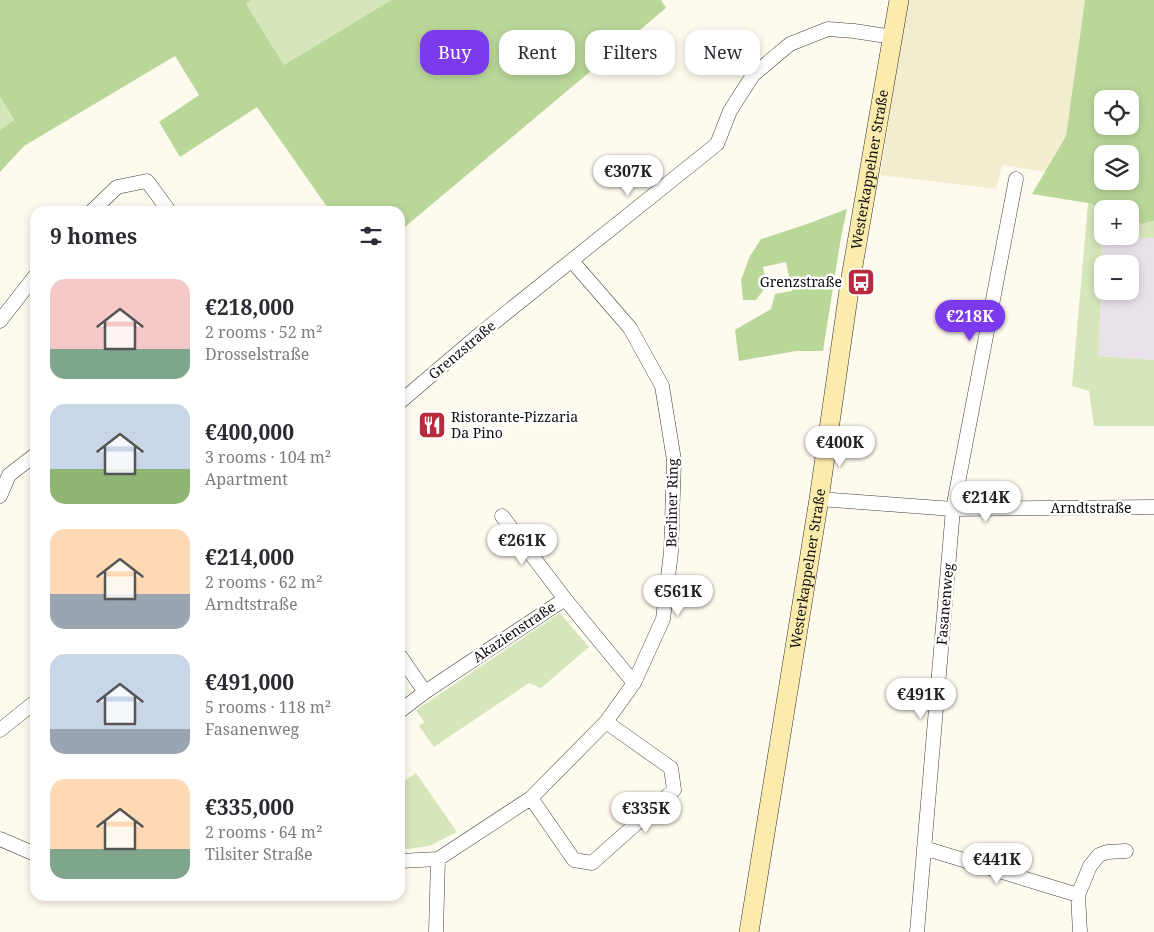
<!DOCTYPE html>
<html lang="en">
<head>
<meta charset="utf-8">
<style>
	:root { --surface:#fff; --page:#f7f7f7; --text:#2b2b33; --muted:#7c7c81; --accent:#7c3aed }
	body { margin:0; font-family:"Noto Serif",serif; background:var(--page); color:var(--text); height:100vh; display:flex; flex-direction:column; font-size:19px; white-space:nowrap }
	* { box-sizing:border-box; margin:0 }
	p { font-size:16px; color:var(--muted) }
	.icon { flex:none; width:28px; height:28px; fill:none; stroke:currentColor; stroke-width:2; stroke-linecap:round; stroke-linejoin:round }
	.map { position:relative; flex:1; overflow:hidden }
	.side { position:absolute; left:30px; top:206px; width:375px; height:695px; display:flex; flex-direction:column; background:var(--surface); border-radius:15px; box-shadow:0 2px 8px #0003 }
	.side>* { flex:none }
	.top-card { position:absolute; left:420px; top:30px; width:475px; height:45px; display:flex; gap:10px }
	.controls { position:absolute; left:1094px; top:90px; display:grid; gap:10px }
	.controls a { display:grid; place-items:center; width:45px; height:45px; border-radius:10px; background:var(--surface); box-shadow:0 2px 8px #0003; font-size:25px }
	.price { position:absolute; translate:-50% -42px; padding:0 11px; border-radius:18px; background:#fff; color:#222; font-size:16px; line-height:32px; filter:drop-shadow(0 1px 2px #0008) }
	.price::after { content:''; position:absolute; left:50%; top:30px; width:15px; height:11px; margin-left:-8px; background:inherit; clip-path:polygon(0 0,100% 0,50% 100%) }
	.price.selected { background:var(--accent); color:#fff }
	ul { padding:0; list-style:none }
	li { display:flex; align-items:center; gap:15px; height:125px; padding:0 20px }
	li span { display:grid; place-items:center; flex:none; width:140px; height:100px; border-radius:15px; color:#555 }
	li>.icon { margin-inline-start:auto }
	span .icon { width:60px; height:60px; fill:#fffc; stroke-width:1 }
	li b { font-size:21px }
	h2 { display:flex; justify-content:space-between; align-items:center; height:60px; padding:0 20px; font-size:21px }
	.pill { padding:0 18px; border-radius:15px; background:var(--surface); box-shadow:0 2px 8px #0003; font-size:18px; line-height:45px }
	.pill.selected { background:var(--accent); color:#fff }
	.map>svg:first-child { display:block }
	.industrial { fill:#eae2eb; fill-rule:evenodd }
	.farmland { fill:#f3edd0 }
	.green { fill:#d5e7ba }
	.forest { fill:#bad79a; fill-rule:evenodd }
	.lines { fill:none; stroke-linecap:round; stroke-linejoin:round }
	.minor-casing { stroke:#404040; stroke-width:15 }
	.secondary-casing { stroke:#2f2f2f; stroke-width:20 }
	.minor { stroke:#fff; stroke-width:14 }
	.secondary { stroke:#fbebad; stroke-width:19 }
	.labels { text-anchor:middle; stroke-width:5; stroke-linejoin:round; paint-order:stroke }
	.street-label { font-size:14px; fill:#0d0d0d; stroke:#fff }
	.poi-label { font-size:14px; fill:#0d0d0d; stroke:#fff; text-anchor:end }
</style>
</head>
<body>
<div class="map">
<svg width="1154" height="932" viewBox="0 0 1154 932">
	<rect width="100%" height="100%" fill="#fefaee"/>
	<!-- industrial -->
	<path class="industrial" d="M 1102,237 L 1154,238 L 1154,360 L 1099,356 ZM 1102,264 L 1130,264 L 1130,291 L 1102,291 Z"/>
	<!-- farmland -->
	<path class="farmland" d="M 908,0 L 1085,0 L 1066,136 L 1045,172 L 1002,165 L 996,189 L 880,175 Z"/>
	<!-- green -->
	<path class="green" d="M 251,0 L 391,0 L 284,65 L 246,4 Z
		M 0,97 L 14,121 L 0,130 Z
		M 1088,203 L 1103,209 L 1102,236 L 1130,236 L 1130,219 L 1142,224 L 1154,221 L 1154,238 L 1102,237 L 1099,356 L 1154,360 L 1154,426 L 1094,426 L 1089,391 L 1072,386 Z
		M 560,613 L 589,647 L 541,688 L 529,683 L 434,747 L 419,726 L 424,722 L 416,710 Z
		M 416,773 L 457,832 L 429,846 L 400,850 L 400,784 Z"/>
	<!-- forest -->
	<path class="forest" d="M 0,0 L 251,0 L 246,4 L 284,65 L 391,0 L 661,0 L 666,8 L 400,231 L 400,211 L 330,211 L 257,107 L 180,157 L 159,122 L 199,95 L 175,56 L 24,146 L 0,172 L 0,130 L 14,120 L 0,97 Z
		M 1085,0 L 1154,0 L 1154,221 L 1142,224 L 1130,219 L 1130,209 L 1103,209 L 1088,203 L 1032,194 L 1066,136 ZM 1102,99 L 1130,99 L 1130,126 L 1102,126 ZM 1102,154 L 1130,154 L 1130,181 L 1102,181 Z
		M 847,209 L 841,237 L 823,351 L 796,351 L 739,361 L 735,330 L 771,309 L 775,294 L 792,291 L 786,262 L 763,267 L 767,285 L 756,300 L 743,300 L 741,280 L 750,256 L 761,239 L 807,224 Z"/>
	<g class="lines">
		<!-- minor casing -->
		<g class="minor-casing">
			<path id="minor" d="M 92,211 L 117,187 L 147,181 L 169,211
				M 0,321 L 35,276
				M 400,402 L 481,333 L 717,144 L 730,111 L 753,75 L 790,44 L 828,29 L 854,31 L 893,37
				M 0,496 L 9,475 L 35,455
				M 819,499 L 953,509 L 1154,507
				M 502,516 L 565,599 L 634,683
				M 400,656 L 425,692
				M 400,711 L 425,692 L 565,599
				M 0,730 L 35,702
				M 531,798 L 574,860 L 592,863 L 674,790 L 671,768 L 606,722
				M 0,839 L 35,854
				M 924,848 L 1078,895
				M 400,861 L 438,859 L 531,798 L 606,722 L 634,683 L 663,619 L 671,552 L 674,460 L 662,386 L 630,328 L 572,261
				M 436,932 L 438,859
				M 917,932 L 953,509 L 1016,179
				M 1080,932 L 1078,895 L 1090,866 L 1099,855 L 1107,852 L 1126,851"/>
		</g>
		<!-- secondary casing -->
		<g class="secondary-casing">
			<g id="secondary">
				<path id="s1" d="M 749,932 L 819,499 L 850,283 L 899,0"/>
			</g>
		</g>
		<!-- minor -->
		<use href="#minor" class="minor"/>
		<!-- secondary -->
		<use href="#secondary" class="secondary"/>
	</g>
	<!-- icons -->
	<defs>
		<g id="bus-square" transform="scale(1.4375)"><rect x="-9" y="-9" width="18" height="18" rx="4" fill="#b62c3e" stroke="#fff"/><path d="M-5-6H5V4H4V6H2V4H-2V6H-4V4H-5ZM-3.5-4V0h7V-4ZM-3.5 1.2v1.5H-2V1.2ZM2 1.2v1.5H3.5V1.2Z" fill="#fff"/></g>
		<g id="restaurant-square" transform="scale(1.4375)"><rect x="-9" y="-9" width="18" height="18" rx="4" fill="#b62c3e" stroke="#fff"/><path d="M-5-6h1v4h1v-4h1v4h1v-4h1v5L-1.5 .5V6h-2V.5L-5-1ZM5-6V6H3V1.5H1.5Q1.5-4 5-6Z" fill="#fff"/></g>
	</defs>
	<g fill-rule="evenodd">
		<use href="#bus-square" x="861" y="282"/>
		<use href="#restaurant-square" x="432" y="425"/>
	</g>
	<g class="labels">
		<!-- street labels -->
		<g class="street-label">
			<text dy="5" stroke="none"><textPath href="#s1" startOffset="772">Westerkappelner Straße</textPath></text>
			<text transform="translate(462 350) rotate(-40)" y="5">Grenzstraße</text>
			<text transform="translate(672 503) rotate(-89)" y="5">Berliner Ring</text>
			<text x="1091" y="513">Arndtstraße</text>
			<text dy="5" stroke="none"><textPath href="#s1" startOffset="368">Westerkappelner Straße</textPath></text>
			<text transform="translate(945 604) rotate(-85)" y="5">Fasanenweg</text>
			<text transform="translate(514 632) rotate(-34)" y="5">Akazienstraße</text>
		</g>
		<!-- poi labels -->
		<g class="poi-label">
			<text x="842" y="287">Grenzstraße</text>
			<text x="451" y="422" text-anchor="start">Ristorante-Pizzaria<tspan x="451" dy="16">Da Pino</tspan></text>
		</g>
	</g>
</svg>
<div class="controls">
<a><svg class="icon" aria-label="locate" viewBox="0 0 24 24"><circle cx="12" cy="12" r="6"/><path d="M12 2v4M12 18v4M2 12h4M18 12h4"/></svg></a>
<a><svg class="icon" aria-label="layers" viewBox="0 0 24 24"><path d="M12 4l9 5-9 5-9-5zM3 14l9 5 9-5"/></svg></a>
<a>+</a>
<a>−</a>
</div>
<b class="price" style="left:628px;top:197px">€307K</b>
<b class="price selected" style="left:970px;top:342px">€218K</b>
<b class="price" style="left:840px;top:468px">€400K</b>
<b class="price" style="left:986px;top:523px">€214K</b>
<b class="price" style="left:522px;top:566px">€261K</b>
<b class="price" style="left:678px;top:617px">€561K</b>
<b class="price" style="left:921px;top:720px">€491K</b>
<b class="price" style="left:646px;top:834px">€335K</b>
<b class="price" style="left:997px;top:885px">€441K</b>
<div class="top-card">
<a class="pill selected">Buy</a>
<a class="pill">Rent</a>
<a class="pill">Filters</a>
<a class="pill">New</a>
</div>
<section class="side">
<h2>9 homes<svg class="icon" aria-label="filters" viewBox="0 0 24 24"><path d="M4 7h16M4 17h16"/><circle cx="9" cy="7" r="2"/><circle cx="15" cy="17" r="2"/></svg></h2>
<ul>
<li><span style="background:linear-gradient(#f6c9c9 70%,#7fa58c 0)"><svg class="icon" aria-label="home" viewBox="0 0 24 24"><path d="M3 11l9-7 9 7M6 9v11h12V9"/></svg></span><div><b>€218,000</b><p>2 rooms · 52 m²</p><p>Drosselstraße</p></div></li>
<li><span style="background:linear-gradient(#c9d6e8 65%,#8fb573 0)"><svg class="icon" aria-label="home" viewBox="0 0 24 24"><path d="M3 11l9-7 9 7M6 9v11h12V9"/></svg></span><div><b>€400,000</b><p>3 rooms · 104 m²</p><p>Apartment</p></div></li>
<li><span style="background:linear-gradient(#ffd9b3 65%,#9aa5b1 0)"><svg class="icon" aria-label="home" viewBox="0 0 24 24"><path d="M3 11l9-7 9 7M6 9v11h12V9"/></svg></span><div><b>€214,000</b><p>2 rooms · 62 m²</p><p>Arndtstraße</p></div></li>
<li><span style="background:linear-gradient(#c9d6e8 75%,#9aa5b1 0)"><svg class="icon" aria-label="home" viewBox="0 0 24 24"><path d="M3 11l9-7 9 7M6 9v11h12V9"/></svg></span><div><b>€491,000</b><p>5 rooms · 118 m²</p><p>Fasanenweg</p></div></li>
<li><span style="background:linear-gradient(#ffd9b3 70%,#7fa58c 0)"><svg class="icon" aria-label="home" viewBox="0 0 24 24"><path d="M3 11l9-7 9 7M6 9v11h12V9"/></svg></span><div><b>€335,000</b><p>2 rooms · 64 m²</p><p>Tilsiter Straße</p></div></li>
</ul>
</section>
</div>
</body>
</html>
